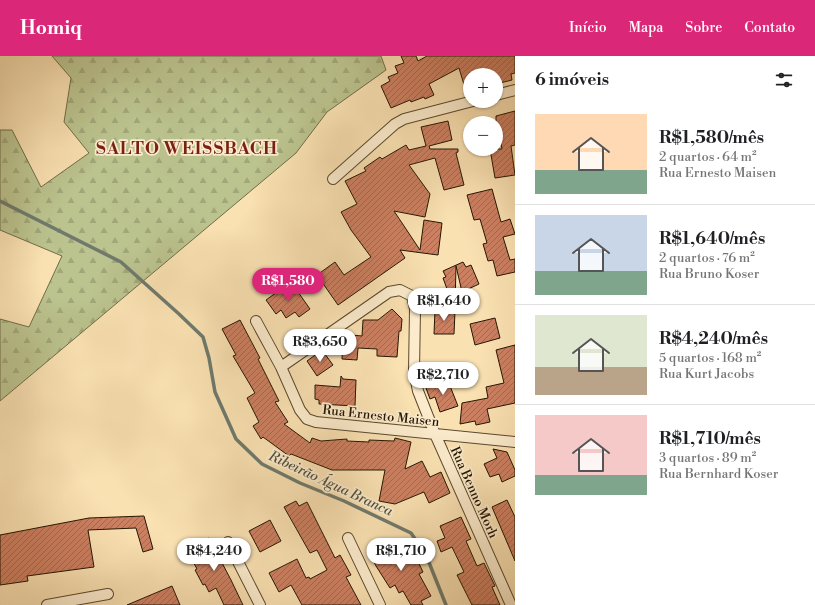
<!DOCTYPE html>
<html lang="pt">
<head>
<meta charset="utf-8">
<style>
	:root { --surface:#fff; --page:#f2f2f2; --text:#202124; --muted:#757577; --line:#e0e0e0; --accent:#db2777 }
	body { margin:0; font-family:"Libre Bodoni",serif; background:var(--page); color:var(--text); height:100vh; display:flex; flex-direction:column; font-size:15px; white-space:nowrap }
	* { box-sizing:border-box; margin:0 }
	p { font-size:13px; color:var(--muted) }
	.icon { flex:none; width:22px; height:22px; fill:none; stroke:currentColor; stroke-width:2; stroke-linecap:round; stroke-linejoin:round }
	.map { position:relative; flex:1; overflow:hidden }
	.drawer { display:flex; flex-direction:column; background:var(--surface); width:300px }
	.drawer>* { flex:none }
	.tools { position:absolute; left:463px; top:12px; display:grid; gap:8px }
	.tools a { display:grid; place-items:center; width:40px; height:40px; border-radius:50%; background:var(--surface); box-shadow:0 1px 3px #0004; font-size:20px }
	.price { position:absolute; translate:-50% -34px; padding:0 9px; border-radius:14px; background:#fff; color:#222; font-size:13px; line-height:26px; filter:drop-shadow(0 1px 2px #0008) }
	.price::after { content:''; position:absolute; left:50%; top:24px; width:12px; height:9px; margin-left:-6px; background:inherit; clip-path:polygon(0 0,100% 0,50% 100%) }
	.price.current { background:var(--accent); color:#fff }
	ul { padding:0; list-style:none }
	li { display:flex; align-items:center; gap:12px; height:100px; padding:0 20px }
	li+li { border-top:1px solid var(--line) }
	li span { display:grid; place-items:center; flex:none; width:112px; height:80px; border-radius:0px; color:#555 }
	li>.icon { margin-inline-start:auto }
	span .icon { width:48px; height:48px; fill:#fffc; stroke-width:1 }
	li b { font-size:17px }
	h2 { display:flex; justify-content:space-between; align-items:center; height:48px; padding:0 20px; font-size:17px }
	header { display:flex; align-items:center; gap:24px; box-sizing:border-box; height:56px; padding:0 20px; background:var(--accent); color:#fff }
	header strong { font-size:19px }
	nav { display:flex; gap:22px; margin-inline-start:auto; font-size:14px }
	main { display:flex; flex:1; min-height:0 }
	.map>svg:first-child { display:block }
	.forest { fill:url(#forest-firs); stroke:#706c48 }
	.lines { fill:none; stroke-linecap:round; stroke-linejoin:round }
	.stream { stroke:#6f7a6d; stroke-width:3.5 }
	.building { fill:url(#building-hatch); stroke:#251602 }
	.street-casing { stroke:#5a492e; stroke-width:12 }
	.street { stroke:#fceccd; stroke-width:10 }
	.labels { text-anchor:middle; stroke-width:3.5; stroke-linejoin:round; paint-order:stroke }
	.street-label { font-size:13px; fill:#251602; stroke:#fceccd }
	.water-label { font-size:14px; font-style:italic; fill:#505040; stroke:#fceccd }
	.district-label { font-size:17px; font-weight:bold; letter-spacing:1px; fill:#7a1f14; stroke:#fceccd }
</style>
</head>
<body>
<header>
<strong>Homiq</strong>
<nav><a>Início</a><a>Mapa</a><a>Sobre</a><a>Contato</a></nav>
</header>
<main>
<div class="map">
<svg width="515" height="549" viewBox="0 0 515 549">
	<defs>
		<pattern id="forest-firs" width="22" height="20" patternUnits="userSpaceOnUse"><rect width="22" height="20" fill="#bbc38e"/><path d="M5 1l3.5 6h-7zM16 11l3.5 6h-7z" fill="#a1a779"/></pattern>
		<pattern id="building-hatch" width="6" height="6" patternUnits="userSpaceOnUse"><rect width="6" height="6" fill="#cb8062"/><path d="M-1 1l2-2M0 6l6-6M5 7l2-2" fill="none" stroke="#a5684f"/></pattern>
	</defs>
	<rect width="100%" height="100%" fill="#fae1b2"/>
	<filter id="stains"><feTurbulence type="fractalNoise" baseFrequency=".005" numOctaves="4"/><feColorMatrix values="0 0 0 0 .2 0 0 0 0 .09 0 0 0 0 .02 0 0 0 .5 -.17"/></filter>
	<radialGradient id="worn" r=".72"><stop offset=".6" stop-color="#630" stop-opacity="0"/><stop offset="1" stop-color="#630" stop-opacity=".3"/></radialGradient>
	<!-- forest -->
	<path class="forest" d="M 52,0 L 381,0 L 386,14 L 327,56 L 296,97 L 0,345 L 0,263 L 29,271 L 62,200 L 0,174 L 0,74 L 12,74 L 41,131 L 89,97 L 64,66 L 71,22 Z"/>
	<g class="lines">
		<!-- stream -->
		<path class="stream" d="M 0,145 L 121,206 L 179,258 L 203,281 L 209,302 L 215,336 L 236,383 L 262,408 L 300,427 L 344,445 L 411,477 L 426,499 L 446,549"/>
	</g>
	<!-- building -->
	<path class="building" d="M 401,0 L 416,0 L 418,5 L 427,0 L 515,0 L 515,17 L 511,18 L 512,24 L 496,28 L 496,19 L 470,19 L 470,39 L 467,39 L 459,12 L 429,28 L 434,39 L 425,43 L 424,41 L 411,46 L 410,44 L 391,52 L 381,30 L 390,25 L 388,21 L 398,17 L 395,10 L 404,7 Z
		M 515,55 L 515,89 L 511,90 L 515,119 L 495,122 L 490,93 L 502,93 L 498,73 L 496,74 L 496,60 Z
		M 448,65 L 452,84 L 429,90 L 430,93 L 458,93 L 458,96 L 456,97 L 464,129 L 444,134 L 435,102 L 409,109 L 430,138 L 425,161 L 394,155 L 420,194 L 424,164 L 442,167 L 438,199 L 400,194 L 405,202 L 338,249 L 317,219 L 335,206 L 344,219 L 371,201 L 351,174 L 341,156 L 357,148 L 345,125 L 366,115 L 364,112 L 380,101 L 382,103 L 406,89 L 409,94 L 426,90 L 421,71 Z
		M 492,133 L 501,166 L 510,163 L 515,178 L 503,181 L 510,204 L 515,203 L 515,216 L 497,220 L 493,204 L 488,205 L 483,188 L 487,187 L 480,163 L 474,164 L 467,139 Z
		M 463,206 L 466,211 L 471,209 L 479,228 L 462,236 L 456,210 L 455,250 L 451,241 L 448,242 L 444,234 L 447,233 L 443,222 L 446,221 L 443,215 Z
		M 291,226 L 310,253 L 299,261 L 295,256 L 286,262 L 281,254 L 276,258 L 266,244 Z
		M 392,253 L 402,263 L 401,275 L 399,275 L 397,301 L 377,300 L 377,293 L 358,292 L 357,304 L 342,303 L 343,285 L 350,286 L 351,279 L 362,280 L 363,264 L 378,264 Z
		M 435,254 L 455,255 L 454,278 L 434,278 Z
		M 495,262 L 500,282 L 475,289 L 470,268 Z
		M 240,264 L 260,302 L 258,303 L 279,345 L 275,346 L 288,366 L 284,368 L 310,387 L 312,382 L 321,385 L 347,383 L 347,385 L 369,386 L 369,384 L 394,385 L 395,382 L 411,386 L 405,413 L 422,405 L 430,421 L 441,416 L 450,437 L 429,447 L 424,436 L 395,448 L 379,445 L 385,414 L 332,414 L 291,398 L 289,400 L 263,381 L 261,383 L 253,370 L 259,366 L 247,342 L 255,337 L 233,300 L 236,299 L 222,273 Z
		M 515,289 L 515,347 L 487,353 L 490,366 L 476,369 L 475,365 L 460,368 L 462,347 L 488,342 L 486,331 L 504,327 L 496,294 Z
		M 322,294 L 333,309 L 317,320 L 307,305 Z
		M 341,320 L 343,323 L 356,324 L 355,350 L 319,348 L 319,344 L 315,343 L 315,329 L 340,331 Z
		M 448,325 L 458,350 L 440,356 L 435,341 L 430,343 L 426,332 Z
		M 493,393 L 507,396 L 515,414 L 515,420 L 502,426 L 499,418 L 490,421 L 484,408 L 497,402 Z
		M 507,444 L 515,461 L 515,505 L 492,451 Z
		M 296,445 L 299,450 L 307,446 L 335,502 L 340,499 L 351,519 L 346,521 L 361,549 L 302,549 L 291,529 L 279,536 L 269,517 L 297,503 L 306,522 L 309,521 L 310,523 L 327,514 L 317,494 L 310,497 L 284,451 Z
		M 144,460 L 153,493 L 143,496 L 136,472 L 88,474 L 94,511 L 27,520 L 28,525 L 0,529 L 0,479 L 89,462 Z
		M 461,461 L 471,483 L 466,485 L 473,501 L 477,510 L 484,507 L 495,530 L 492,531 L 500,549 L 472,549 L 457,519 L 464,516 L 452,491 L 441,496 L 437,485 L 445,482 L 440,470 Z
		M 270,464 L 281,485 L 260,496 L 249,475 Z
		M 209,482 L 231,524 L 243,549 L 224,549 L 216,532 L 209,536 L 205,528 L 203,529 L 195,514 L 197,513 L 187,494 Z
		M 387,484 L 396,501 L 412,493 L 423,516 L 419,518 L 431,540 L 421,545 L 423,549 L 411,549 L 403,535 L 399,537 L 395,529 L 390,532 L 376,510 L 368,494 Z
		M 172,530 L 180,549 L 127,549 Z"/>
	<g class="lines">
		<!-- street casing -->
		<g class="street-casing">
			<path id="street" d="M 496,39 L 515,34
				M 333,123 L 395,68 L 404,63 L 473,45
				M 256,265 L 281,311 L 300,354 L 307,363 L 316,366 L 515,386
				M 281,311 L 389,236 L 400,234 L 412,240 L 415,253 L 414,315 L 418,335 L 435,378 L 511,549
				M 348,482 L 380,549
				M 228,486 L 260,549
				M 47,549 L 108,538"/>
		</g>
		<!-- street -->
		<use href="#street" class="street"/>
	</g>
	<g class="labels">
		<!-- street labels -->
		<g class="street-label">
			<text transform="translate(381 359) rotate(6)" y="5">Rua Ernesto Maisen</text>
			<text transform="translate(475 436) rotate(66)" y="5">Rua Benno Morh</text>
		</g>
		<!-- water labels -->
		<g class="water-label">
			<text transform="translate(331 427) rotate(25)" y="5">Ribeirão Água Branca</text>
		</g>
		<!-- district labels -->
		<g class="district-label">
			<text x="187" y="98">SALTO WEISSBACH</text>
		</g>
	</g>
	<rect width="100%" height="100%" filter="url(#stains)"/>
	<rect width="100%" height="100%" fill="url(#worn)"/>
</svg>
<div class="tools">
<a>+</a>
<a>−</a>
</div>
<b class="price current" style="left:288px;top:246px">R$1,580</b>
<b class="price" style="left:444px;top:266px">R$1,640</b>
<b class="price" style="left:320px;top:307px">R$3,650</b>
<b class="price" style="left:443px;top:340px">R$2,710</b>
<b class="price" style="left:214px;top:516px">R$4,240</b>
<b class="price" style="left:401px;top:516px">R$1,710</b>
</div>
<section class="drawer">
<h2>6 imóveis<svg class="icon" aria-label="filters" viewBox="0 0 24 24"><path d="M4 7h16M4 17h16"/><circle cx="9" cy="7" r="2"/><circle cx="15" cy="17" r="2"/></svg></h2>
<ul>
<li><span style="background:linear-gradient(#ffd9b3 70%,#7fa58c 0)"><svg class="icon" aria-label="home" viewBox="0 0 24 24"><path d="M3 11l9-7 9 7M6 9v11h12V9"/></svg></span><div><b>R$1,580/mês</b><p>2 quartos · 64 m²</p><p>Rua Ernesto Maisen</p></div></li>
<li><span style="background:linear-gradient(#c9d6e8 70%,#7fa58c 0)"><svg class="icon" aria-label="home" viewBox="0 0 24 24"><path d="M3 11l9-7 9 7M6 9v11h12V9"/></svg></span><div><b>R$1,640/mês</b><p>2 quartos · 76 m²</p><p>Rua Bruno Koser</p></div></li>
<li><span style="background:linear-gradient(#dfe7d0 65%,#b9a48a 0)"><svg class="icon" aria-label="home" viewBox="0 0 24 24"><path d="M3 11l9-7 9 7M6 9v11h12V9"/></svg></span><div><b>R$4,240/mês</b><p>5 quartos · 168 m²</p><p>Rua Kurt Jacobs</p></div></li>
<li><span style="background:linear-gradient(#f6c9c9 75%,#7fa58c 0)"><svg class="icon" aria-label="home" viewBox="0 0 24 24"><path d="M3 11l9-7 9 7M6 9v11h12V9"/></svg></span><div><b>R$1,710/mês</b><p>3 quartos · 89 m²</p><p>Rua Bernhard Koser</p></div></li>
</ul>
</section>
</main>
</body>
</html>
